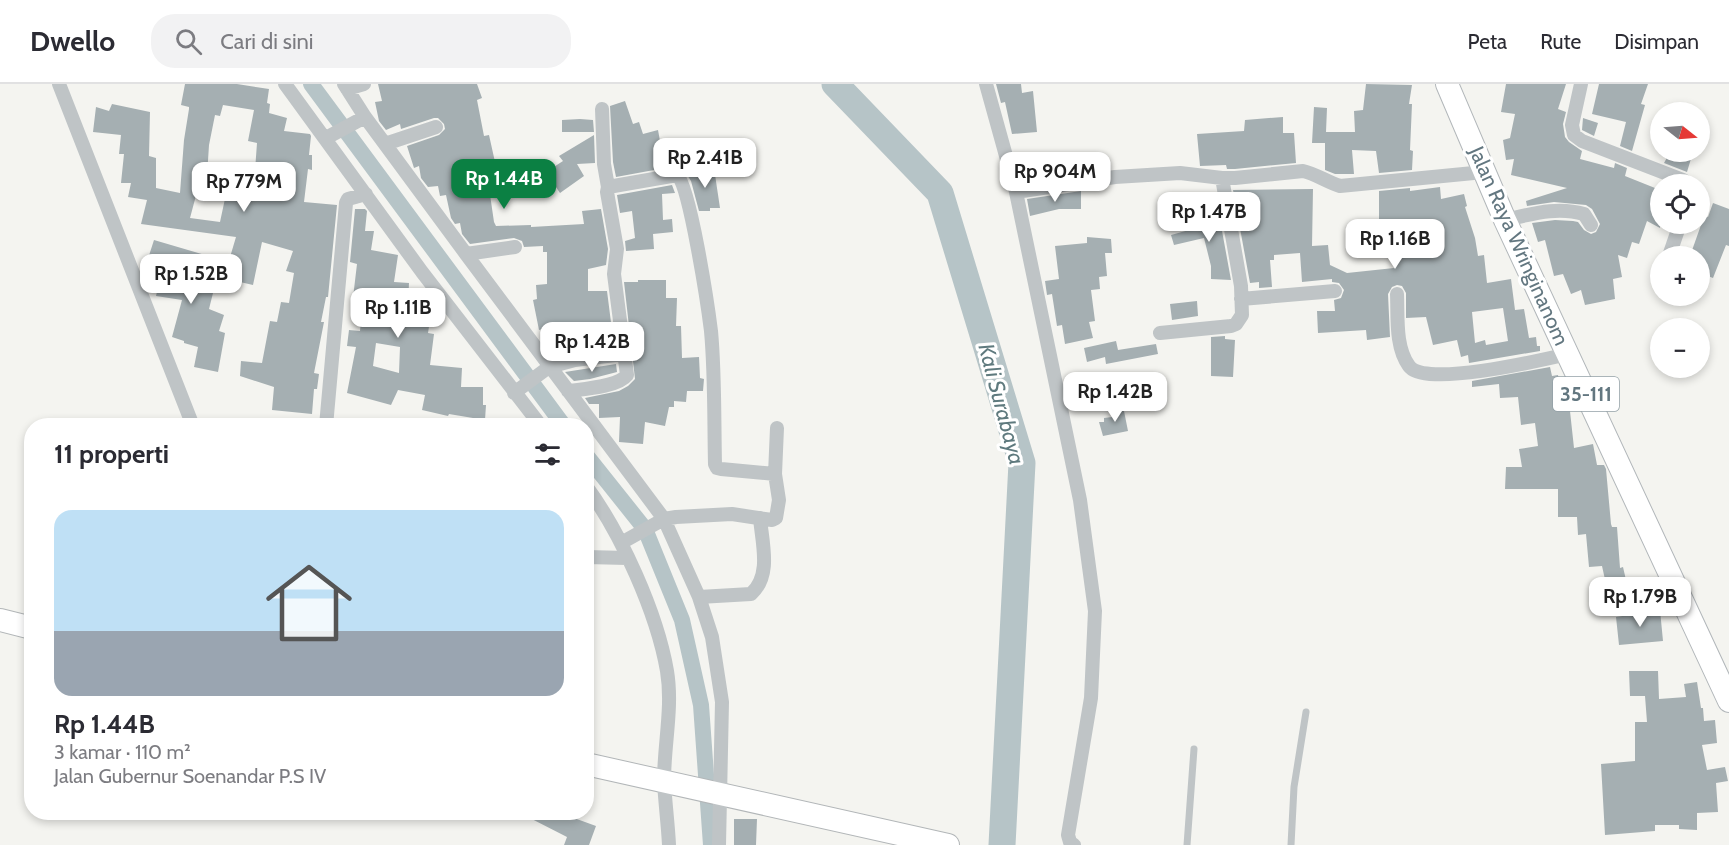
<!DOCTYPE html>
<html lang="id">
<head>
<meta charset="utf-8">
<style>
	:root { --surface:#fff; --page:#f2f2f3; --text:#2b2b33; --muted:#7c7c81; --line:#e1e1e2; --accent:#0b8043 }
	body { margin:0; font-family:Cabin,sans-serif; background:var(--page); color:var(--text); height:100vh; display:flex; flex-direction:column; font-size:22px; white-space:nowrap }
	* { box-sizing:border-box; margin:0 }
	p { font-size:20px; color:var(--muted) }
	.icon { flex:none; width:33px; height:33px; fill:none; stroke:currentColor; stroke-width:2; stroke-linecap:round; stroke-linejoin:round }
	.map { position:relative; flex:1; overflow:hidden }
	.details { position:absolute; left:24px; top:334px; width:570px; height:402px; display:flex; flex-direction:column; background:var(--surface); border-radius:24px; box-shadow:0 3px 9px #0003 }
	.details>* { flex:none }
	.needle { width:39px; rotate:107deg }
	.tools { position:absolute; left:1650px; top:18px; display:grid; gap:12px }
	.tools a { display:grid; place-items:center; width:60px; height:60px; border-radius:50%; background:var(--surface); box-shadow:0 3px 9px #0003; font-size:30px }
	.price { position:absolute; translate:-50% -51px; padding:0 14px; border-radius:12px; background:#fff; color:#222; font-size:20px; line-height:39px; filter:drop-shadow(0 2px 3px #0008) }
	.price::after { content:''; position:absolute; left:50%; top:36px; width:18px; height:14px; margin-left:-9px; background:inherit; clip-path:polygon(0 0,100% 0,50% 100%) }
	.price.active { background:var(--accent); color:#fff }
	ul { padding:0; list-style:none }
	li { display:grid; align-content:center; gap:12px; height:318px; padding:0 30px }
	li span { display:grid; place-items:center; height:186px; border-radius:18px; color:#555 }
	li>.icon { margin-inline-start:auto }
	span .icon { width:108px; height:108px; fill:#fffc; stroke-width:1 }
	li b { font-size:26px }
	h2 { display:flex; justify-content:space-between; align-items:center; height:72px; padding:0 30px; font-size:26px }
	header { display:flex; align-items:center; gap:36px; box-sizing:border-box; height:84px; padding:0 30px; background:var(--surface); border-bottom:2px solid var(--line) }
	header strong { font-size:28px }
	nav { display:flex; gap:33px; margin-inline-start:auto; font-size:21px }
	.search { width:420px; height:54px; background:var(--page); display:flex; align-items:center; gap:15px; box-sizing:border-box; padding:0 21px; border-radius:24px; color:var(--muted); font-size:22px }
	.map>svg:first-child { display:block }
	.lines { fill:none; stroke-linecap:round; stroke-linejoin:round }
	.canal { stroke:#b6c4c7; stroke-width:16 }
	.river { stroke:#b6c4c7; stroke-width:27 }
	.building { fill:#a5afb2; fill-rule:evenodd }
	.primary-casing { stroke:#b2b7ba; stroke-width:24 }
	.trunk-casing { stroke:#b2b6b8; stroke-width:24 }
	.service { stroke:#bfc4c6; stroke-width:7 }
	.minor { stroke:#bfc4c6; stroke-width:14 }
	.primary { stroke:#fff; stroke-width:22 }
	.trunk { stroke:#fff; stroke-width:22 }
	.labels { text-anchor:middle; stroke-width:6; stroke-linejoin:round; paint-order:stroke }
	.shield { fill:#fff; stroke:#92a0a6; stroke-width:1.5 }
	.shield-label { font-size:20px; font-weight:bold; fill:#637780 }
	.street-label { font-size:21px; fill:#637780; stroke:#fff }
	.water-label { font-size:22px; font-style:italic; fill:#5f7a7e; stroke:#fff }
</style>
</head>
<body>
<header>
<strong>Dwello</strong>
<div class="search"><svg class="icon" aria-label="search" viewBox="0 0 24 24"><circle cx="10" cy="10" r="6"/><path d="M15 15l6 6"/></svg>Cari di sini</div>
<nav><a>Peta</a><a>Rute</a><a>Disimpan</a></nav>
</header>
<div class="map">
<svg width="1729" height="761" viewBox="0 0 1729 761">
	<rect width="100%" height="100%" fill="#f4f4f0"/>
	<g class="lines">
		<!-- canal -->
		<path class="canal" d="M 311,0 L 564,342
			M 586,371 L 645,445 L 682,536 L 701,621 L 711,761"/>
		<!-- river -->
		<path class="river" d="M 835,0 L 940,109 L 1022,379 L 1002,761"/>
	</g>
	<!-- building -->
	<path class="building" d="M 185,0 L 237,0 L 269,5 L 267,19 L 270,20 L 269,29 L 287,34 L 284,47 L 310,50 L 311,52 L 309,71 L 312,71 L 312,86 L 308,85 L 304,118 L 337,121 L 328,213 L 326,213 L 321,238 L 324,238 L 314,289 L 319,290 L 317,305 L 314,305 L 312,330 L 272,326 L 274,303 L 240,292 L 241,277 L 262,279 L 270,237 L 277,238 L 281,218 L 289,219 L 294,189 L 286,187 L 293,167 L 262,158 L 253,201 L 240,198 L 241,195 L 225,190 L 236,153 L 141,140 L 147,116 L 128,113 L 131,99 L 121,99 L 124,70 L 119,70 L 121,51 L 93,48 L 96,23 L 109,27 L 112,20 L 150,28 L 149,72 L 156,74 L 156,104 L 180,109 L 184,56 L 189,25 L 189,23 L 181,21 ZM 223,21 L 254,26 L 248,57 L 257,59 L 254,100 L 234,98 L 207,92 L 209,61 L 215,31 L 220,32 ZM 198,104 L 226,110 L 220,138 L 190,134 Z
		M 378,0 L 477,0 L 482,14 L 477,16 L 484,52 L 489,51 L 499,96 L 488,97 L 494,138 L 496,142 L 531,141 L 531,143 L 584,140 L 582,127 L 601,125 L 608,165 L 606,181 L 588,185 L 588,207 L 607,207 L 614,262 L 574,267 L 554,272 L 546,263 L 542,245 L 539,246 L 533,216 L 537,215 L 536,201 L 547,200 L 547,168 L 543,168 L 543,162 L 524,163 L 522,157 L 514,154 L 470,160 L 462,150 L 460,139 L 455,140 L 451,134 L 446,111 L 440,112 L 438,102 L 428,103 L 421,94 L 419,82 L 414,84 L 407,62 L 439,51 L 445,45 L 444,40 L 438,34 L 434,34 L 401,45 L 400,40 L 386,46 L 379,37 L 375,18 L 382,17 Z
		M 996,0 L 1021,0 L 1022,9 L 1033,7 L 1037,48 L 1012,50 L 1005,18 L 1001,19 Z
		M 1366,0 L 1412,1 L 1409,20 L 1412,20 L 1410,66 L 1413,67 L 1412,86 L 1379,89 L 1376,67 L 1352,66 L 1354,90 L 1335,90 L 1325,86 L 1325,59 L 1312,59 L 1314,23 L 1327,24 L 1326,48 L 1355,48 L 1354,27 L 1363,26 Z
		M 1506,0 L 1566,0 L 1558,25 L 1566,28 L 1563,40 L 1565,53 L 1569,58 L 1582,67 L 1580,75 L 1614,84 L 1615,79 L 1627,84 L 1625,92 L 1660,106 L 1660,144 L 1647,137 L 1639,160 L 1632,158 L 1627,174 L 1618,171 L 1622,193 L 1613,195 L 1615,215 L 1585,221 L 1581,206 L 1571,210 L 1563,190 L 1554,192 L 1545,156 L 1538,158 L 1532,139 L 1555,136 L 1573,137 L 1578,138 L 1584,146 L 1591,150 L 1596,148 L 1600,140 L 1592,125 L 1586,121 L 1554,118 L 1527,122 L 1526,117 L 1567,104 L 1511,91 L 1514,75 L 1506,76 L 1503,56 L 1510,54 L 1515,30 L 1501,28 Z
		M 1599,0 L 1648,0 L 1641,20 L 1645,21 L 1632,67 L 1620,62 L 1626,38 L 1592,30 Z
		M 625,17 L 633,40 L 639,38 L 643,50 L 658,46 L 665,84 L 616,93 L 613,78 L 610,22 Z
		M 1283,33 L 1283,49 L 1294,49 L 1296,79 L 1235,85 L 1227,85 L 1226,81 L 1200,82 L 1197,50 L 1244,47 L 1245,36 Z
		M 1583,34 L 1598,39 L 1594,52 L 1582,46 Z
		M 580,35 L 593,36 L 594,48 L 562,48 L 562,36 Z
		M 594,51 L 595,79 L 577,80 L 584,92 L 560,109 L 546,88 L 563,77 L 559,72 Z
		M 1670,68 L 1693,68 L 1687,88 L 1664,79 Z
		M 1091,82 L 1091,87 L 1056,93 L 1055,83 Z
		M 714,84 L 720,124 L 710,124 L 710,127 L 699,127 L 691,97 L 686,89 Z
		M 672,101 L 675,109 L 662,110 L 663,136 L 672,135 L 673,148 L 653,150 L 654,165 L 626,167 L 625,157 L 635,154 L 632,127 L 620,129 L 617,111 Z
		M 1440,103 L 1441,115 L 1464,110 L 1467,122 L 1465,123 L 1475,154 L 1478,172 L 1484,171 L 1487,199 L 1511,195 L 1515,226 L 1524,225 L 1529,254 L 1536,253 L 1537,262 L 1540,262 L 1540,267 L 1469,279 L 1468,271 L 1461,273 L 1457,256 L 1433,261 L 1426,233 L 1406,234 L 1406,209 L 1402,202 L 1397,201 L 1392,203 L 1388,210 L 1390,253 L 1367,256 L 1366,246 L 1318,249 L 1317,227 L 1335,227 L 1334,216 L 1341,214 L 1344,206 L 1339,199 L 1332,198 L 1332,195 L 1302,198 L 1300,169 L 1274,171 L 1274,176 L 1270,176 L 1272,203 L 1259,204 L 1259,198 L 1250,199 L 1233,106 L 1313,105 L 1312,162 L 1328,161 L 1330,181 L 1347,189 L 1394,184 L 1389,142 L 1387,142 L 1387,139 L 1379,139 L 1379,107 L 1410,104 L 1410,107 ZM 1503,224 L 1508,257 L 1486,261 L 1485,256 L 1475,259 L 1472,228 Z
		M 1081,107 L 1081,125 L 1059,125 L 1030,132 L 1027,115 Z
		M 1713,119 L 1729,125 L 1729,162 L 1726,161 L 1713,194 L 1700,189 L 1700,172 L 1690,172 L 1701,141 L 1705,132 L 1708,133 Z
		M 355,125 L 365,125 L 367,127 L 365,147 L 374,147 L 371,166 L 398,171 L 394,198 L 409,199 L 408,220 L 432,223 L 428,249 L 434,250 L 430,281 L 462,284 L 461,303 L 483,303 L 483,321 L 486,321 L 485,336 L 449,330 L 448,332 L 422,326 L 425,311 L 398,306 L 391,321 L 347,309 L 356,263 L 347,262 L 349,246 L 360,247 L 362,225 L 352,222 L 357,180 L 350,178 ZM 376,259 L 400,263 L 399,289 L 373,282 Z
		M 1218,125 L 1231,196 L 1211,195 L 1211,182 L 1204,154 L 1174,161 L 1171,151 L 1200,143 L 1198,129 Z
		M 1087,153 L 1111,155 L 1112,169 L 1105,169 L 1107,192 L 1099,193 L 1100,205 L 1091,206 L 1095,237 L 1089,238 L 1093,254 L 1065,260 L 1062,241 L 1057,242 L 1052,210 L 1047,211 L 1045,197 L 1059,195 L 1055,162 L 1087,159 Z
		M 154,156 L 205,171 L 198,192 L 216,197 L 209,225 L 224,231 L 219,247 L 225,249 L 218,288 L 194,283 L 198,263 L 184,259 L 184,257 L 172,253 L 182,216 L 156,212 L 160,195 L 182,200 L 186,176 L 161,170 L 151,197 L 145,194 L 143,190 Z
		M 638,196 L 666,196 L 666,214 L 677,214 L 676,242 L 681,242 L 682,274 L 699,273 L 700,294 L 704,295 L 703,307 L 687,307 L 686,318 L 674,317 L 674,323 L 669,323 L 665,342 L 645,338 L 643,360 L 619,358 L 620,333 L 599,334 L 599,320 L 589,320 L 585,314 L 619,307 L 628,302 L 635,295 L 624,198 L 638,198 Z
		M 1197,217 L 1198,232 L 1172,236 L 1170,220 Z
		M 1225,252 L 1225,255 L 1235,256 L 1233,293 L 1211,292 L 1211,253 Z
		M 1116,257 L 1118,266 L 1156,260 L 1158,270 L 1106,280 L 1105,273 L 1087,278 L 1084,264 Z
		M 616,280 L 617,288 L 590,295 L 574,297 L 565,288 Z
		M 1550,283 L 1552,292 L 1558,291 L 1562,319 L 1569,318 L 1574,364 L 1593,360 L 1597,381 L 1604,381 L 1606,385 L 1611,440 L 1612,443 L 1617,443 L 1620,484 L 1623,483 L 1626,496 L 1606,500 L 1602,482 L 1589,483 L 1586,450 L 1578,451 L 1577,433 L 1558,433 L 1558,405 L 1505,405 L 1506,383 L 1522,383 L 1519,365 L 1538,362 L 1535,339 L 1521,341 L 1518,313 L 1500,314 L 1499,300 L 1472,303 L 1472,297 Z
		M 1123,322 L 1128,347 L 1103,352 L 1099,338 L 1104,338 L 1104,334 L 1112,333 L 1111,325 Z
		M 1660,526 L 1663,557 L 1619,561 L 1616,533 Z
		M 1629,587 L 1658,587 L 1659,615 L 1686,613 L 1684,600 L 1697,598 L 1701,624 L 1703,624 L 1704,637 L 1715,636 L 1717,659 L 1702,661 L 1707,686 L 1725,683 L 1728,697 L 1716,699 L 1718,728 L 1697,729 L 1697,746 L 1679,745 L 1679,741 L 1655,741 L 1655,747 L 1605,751 L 1601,680 L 1635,677 L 1635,638 L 1647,638 L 1645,612 L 1630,612 Z
		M 520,729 L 576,729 L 574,734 L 596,742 L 589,761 L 564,761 L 567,753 Z
		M 734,735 L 757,735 L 756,761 L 734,761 Z"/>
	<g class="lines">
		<!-- primary casing -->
		<g class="primary-casing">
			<path id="primary" d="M 1447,0 L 1505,136 L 1729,617"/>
		</g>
		<!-- trunk casing -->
		<g class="trunk-casing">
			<path id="trunk" d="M 0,536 L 32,544
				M 586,680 L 948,761"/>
		</g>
		<!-- service -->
		<path class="service" d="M 1187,761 L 1194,665
			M 1291,761 L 1294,703 L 1306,628"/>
		<!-- minor -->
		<path class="minor" d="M 59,0 L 193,342
			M 285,0 L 422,188 L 541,342
			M 344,0 L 365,33 L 466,170 L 664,435 L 699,513 L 712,553 L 722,618 L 719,761
			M 986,0 L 1016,108 L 1080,416 L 1095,527 L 1091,614 L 1068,751 L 1070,758 L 1074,761
			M 1581,0 L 1572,41 L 1574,51 L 1582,57 L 1683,96 L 1688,100
			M 347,5 L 364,0
			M 602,25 L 604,80 L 608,103
			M 326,54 L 365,33
			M 385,60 L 436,43
			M 1016,108 L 1115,93 L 1180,89 L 1222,94 L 1235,94 L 1303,87 C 1316,90 1327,98 1340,102 L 1484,88
			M 1505,136 C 1532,130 1557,122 1584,130 L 1591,141
			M 466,170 L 515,163
			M 1669,172 L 1680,140
			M 1397,210 C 1398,233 1395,263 1409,282 C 1424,304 1542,276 1568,270
			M 1241,215 L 1335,207
			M 1160,249 L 1231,242 L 1236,240 L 1242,231 L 1241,202 L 1222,94
			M 568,307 C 583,305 618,303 627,291 L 614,190 L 617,165 L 607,108 L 608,103 L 677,91 C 690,102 708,223 711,247 C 715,290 714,336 715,380 L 717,384 L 721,385 L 775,390
			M 514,309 L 549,283 L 575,276 L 623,270
			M 326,342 L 346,119 L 348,115 L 366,110
			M 586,402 C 621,449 657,529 667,587 C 673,623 664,660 664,697 C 665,718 668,740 669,761
			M 621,459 L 664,435 L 676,433 L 732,430 L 772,436 L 776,434 L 779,416 L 775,390 L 777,344
			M 586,473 L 627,474
			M 699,513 L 751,510 C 772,491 762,459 760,434"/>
		<!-- primary -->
		<use href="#primary" class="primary"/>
		<!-- trunk -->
		<use href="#trunk" class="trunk"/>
	</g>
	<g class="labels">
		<!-- shield labels -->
		<rect class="shield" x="1553" y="293" width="66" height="34" rx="4.5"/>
		<g class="shield-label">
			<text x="1586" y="317">35-111</text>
		</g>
		<!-- street labels -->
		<g class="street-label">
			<text transform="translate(1519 162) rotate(66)" y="7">Jalan Raya Wringinanom</text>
		</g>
		<!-- water labels -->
		<g class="water-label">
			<text transform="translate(1002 320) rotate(75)" y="8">Kali Surabaya</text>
		</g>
	</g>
</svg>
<div class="tools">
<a><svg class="needle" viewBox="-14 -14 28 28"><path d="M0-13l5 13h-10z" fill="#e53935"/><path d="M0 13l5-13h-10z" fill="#7c7c81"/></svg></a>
<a><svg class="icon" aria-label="locate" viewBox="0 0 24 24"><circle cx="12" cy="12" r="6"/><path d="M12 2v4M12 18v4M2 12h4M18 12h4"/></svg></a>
<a>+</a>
<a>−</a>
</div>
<b class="price" style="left:705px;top:105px">Rp 2.41B</b>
<b class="price" style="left:1055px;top:119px">Rp 904M</b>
<b class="price active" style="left:504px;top:126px">Rp 1.44B</b>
<b class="price" style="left:244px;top:129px">Rp 779M</b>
<b class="price" style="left:1209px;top:159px">Rp 1.47B</b>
<b class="price" style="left:1395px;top:186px">Rp 1.16B</b>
<b class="price" style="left:191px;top:221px">Rp 1.52B</b>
<b class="price" style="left:398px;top:255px">Rp 1.11B</b>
<b class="price" style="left:592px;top:289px">Rp 1.42B</b>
<b class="price" style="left:1115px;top:339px">Rp 1.42B</b>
<b class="price" style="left:1640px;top:544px">Rp 1.79B</b>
<section class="details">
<h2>11 properti<svg class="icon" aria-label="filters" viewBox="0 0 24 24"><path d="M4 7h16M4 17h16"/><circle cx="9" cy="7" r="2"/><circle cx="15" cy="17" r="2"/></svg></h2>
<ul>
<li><span style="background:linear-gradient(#bfe0f5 65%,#9aa5b1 0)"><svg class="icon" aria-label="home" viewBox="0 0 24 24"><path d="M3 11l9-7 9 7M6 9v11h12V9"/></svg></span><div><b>Rp 1.44B</b><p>3 kamar · 110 m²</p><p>Jalan Gubernur Soenandar P.S IV</p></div></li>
</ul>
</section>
</div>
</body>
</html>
